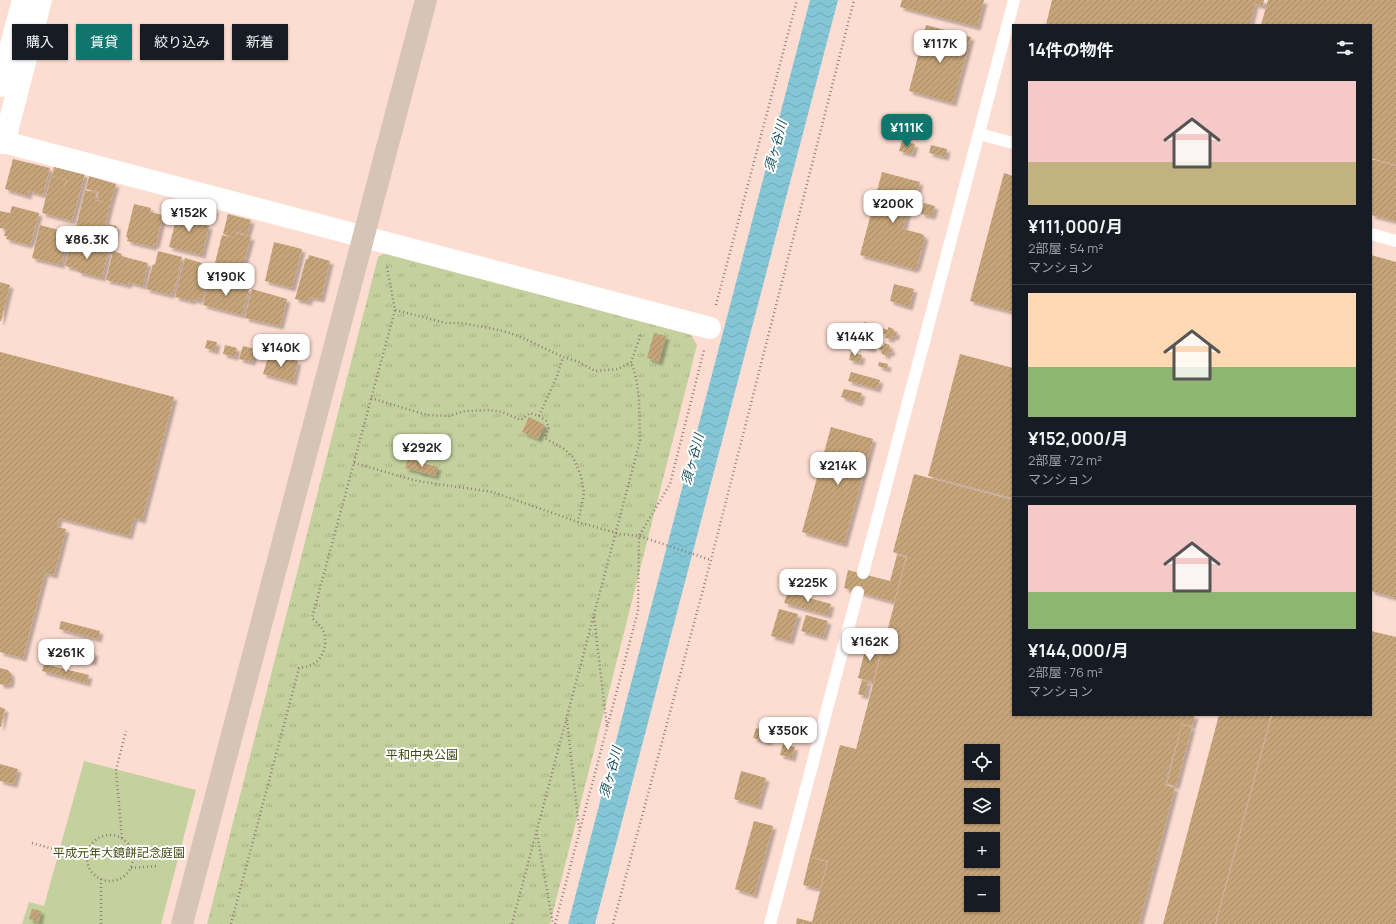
<!DOCTYPE html>
<html lang="ja">
<head>
<meta charset="utf-8">
<style>
	:root { --surface:#171b24; --page:#242831; --text:#f1f3f6; --muted:#9ea1a6; --line:#363941; --accent:#0f766e }
	body { margin:0; font-family:Manrope,"Noto Sans JP",sans-serif; background:var(--page); color:var(--text); height:100vh; display:flex; flex-direction:column; font-size:15px; white-space:nowrap }
	* { box-sizing:border-box; margin:0 }
	p { font-size:13px; color:var(--muted) }
	.icon { flex:none; width:22px; height:22px; fill:none; stroke:currentColor; stroke-width:2; stroke-linecap:round; stroke-linejoin:round }
	.map { position:relative; flex:1; overflow:hidden }
	.drawer { position:absolute; left:1012px; top:24px; width:360px; height:692px; display:flex; flex-direction:column; background:var(--surface); border-radius:0px; box-shadow:0 1px 3px #0004 }
	.drawer>* { flex:none }
	.guide { position:absolute; left:12px; top:24px; width:380px; height:36px; display:flex; gap:8px }
	.buttons { position:absolute; left:964px; top:744px; display:grid; gap:8px }
	.buttons a { display:grid; place-items:center; width:36px; height:36px; border-radius:0px; background:var(--surface); box-shadow:0 1px 3px #0004; font-size:20px }
	.price { position:absolute; translate:-50% -34px; padding:0 9px; border-radius:8px; background:#fff; color:#222; font-size:13px; line-height:26px; filter:drop-shadow(0 1px 2px #0008) }
	.price::after { content:''; position:absolute; left:50%; top:24px; width:12px; height:9px; margin-left:-6px; background:inherit; clip-path:polygon(0 0,100% 0,50% 100%) }
	.price.current { background:var(--accent); color:#fff }
	ul { padding:0; list-style:none }
	li { display:grid; align-content:center; gap:8px; height:212px; padding:0 16px }
	li+li { border-top:1px solid var(--line) }
	li span { display:grid; place-items:center; height:124px; border-radius:0px; color:#555 }
	li>.icon { margin-inline-start:auto }
	span .icon { width:72px; height:72px; fill:#fffc; stroke-width:1 }
	li b { font-size:17px }
	h2 { display:flex; justify-content:space-between; align-items:center; height:48px; padding:0 16px; font-size:17px }
	.pill { padding:0 14px; border-radius:0px; background:var(--surface); box-shadow:0 1px 3px #0004; font-size:14px; line-height:36px }
	.pill.current { background:var(--accent); color:#fff }
	.map>svg:first-child { display:block }
	.park { fill:url(#park-tufts) }
	.garden { fill:#c4d09d }
	.water { fill:url(#water-waves) }
	.building { fill:url(#building-hatch); fill-rule:evenodd; filter:url(#shadow) }
	.lines { fill:none; stroke-linecap:round; stroke-linejoin:round }
	.path { stroke:#927d74; stroke-width:2.5; stroke-dasharray:1 3; stroke-linecap:butt }
	.lane { stroke:#fff; stroke-width:12 }
	.street { stroke:#fff; stroke-width:22 }
	.secondary { stroke:#d6c5b7; stroke-width:22 }
	.labels { text-anchor:middle; stroke-width:4; stroke-linejoin:round; paint-order:stroke }
	.park-label { font-size:12px; fill:#414b11; stroke:#fff }
	.water-label { font-size:13px; font-style:italic; fill:#17505b; stroke:#fff }
</style>
</head>
<body>
<div class="map">
<svg width="1396" height="924" viewBox="0 0 1396 924">
	<defs>
		<pattern id="park-tufts" width="24" height="20" patternUnits="userSpaceOnUse"><rect width="24" height="20" fill="#c4d09d"/><path d="M3 7l-1-3M5 7V3M7 7l1-3M15 17l-1-3M17 17v-4M19 17l1-3" fill="none" stroke="#a8b186"/></pattern>
		<pattern id="water-waves" width="16" height="10" patternUnits="userSpaceOnUse"><rect width="16" height="10" fill="#84c6d5"/><path d="M0 5q4-4 8 0t8 0" fill="none" stroke="#71a9b6"/></pattern>
		<pattern id="building-hatch" width="6" height="6" patternUnits="userSpaceOnUse"><rect width="6" height="6" fill="#c6a479"/><path d="M-1 1l2-2M0 6l6-6M5 7l2-2" fill="none" stroke="#a98c67"/></pattern>
		<filter id="shadow"><feDropShadow dx="3.5" dy="3.5" stdDeviation="1" flood-color="#0004"/></filter>
	</defs>
	<rect width="100%" height="100%" fill="#fdddd1"/>
	<!-- park -->
	<path class="park" d="M 385,253 L 691,335 L 697,345 L 550,924 L 207,924 L 378,257 Z"/>
	<!-- garden -->
	<path class="garden" d="M 84,761 L 196,790 L 161,924 L 22,924 L 29,902 L 44,906 Z"/>
	<!-- water -->
	<path class="water" d="M 810,0 L 838,0 L 595,924 L 568,924 Z"/>
	<!-- building -->
	<path class="building" d="M 902,0 L 984,0 L 977,27 L 900,7 Z
		M 1052,0 L 1264,0 L 1263,6 L 1255,4 L 1250,25 L 1046,25 Z
		M 1268,0 L 1396,0 L 1396,165 L 1371,158 L 1371,25 L 1261,25 Z
		M 926,25 L 971,37 L 953,103 L 909,91 Z
		M 902,141 L 915,144 L 912,154 L 899,151 Z
		M 931,145 L 947,149 L 945,157 L 929,153 Z
		M 13,159 L 50,168 L 43,195 L 29,191 L 28,196 L 5,189 Z
		M 1371,159 L 1396,166 L 1396,221 L 1371,215 Z
		M 54,167 L 85,174 L 72,221 L 42,213 L 51,176 L 66,180 L 63,191 L 67,180 L 52,176 Z
		M 882,172 L 920,182 L 912,211 L 908,210 L 903,229 L 922,234 L 925,237 L 917,267 L 913,269 L 860,255 Z
		M 1004,173 L 1013,176 L 1013,312 L 970,301 Z
		M 89,176 L 116,184 L 110,204 L 97,200 L 99,192 L 86,189 Z
		M 85,190 L 97,193 L 95,200 L 110,204 L 103,234 L 76,227 Z
		M 924,203 L 935,206 L 932,216 L 921,214 Z
		M 134,204 L 151,208 L 150,212 L 163,215 L 156,245 L 154,244 L 153,247 L 127,241 L 128,238 L 126,237 Z
		M 189,205 L 196,206 L 193,222 L 209,226 L 202,255 L 169,247 L 178,212 L 181,213 L 182,208 L 188,210 Z
		M 197,205 L 215,210 L 212,218 L 195,214 Z
		M 12,206 L 39,213 L 31,243 L 29,242 L 29,245 L 6,239 L 7,236 L 4,236 L 6,229 L 0,228 L 0,211 L 10,213 Z
		M 228,214 L 251,220 L 247,235 L 236,232 L 235,233 L 251,237 L 241,273 L 214,267 L 222,235 L 235,238 L 223,234 Z
		M 108,224 L 117,226 L 110,252 L 101,249 Z
		M 40,225 L 70,233 L 61,265 L 32,258 Z
		M 274,242 L 302,249 L 292,288 L 265,281 Z
		M 71,243 L 108,252 L 102,278 L 78,272 L 78,269 L 65,266 Z
		M 113,251 L 122,254 L 121,256 L 148,263 L 143,286 L 129,282 L 128,285 L 106,280 Z
		M 158,251 L 182,257 L 174,291 L 172,290 L 171,295 L 146,289 L 153,264 L 155,265 Z
		M 309,255 L 330,261 L 321,299 L 310,297 L 308,302 L 295,299 L 306,259 L 308,259 Z
		M 1371,255 L 1396,262 L 1396,598 L 1371,591 Z
		M 185,258 L 202,263 L 200,270 L 206,272 L 206,274 L 209,275 L 203,299 L 199,298 L 199,301 L 193,299 L 192,301 L 175,297 Z
		M 210,279 L 249,289 L 242,315 L 203,305 Z
		M 0,282 L 10,285 L 1,321 L 0,321 Z
		M 894,284 L 914,289 L 909,307 L 890,301 Z
		M 252,289 L 287,299 L 280,326 L 245,318 Z
		M 864,322 L 878,326 L 876,332 L 862,328 Z
		M 888,327 L 894,329 L 893,331 L 897,332 L 895,337 L 892,336 L 891,339 L 885,338 L 886,334 L 881,333 L 882,328 L 888,330 Z
		M 654,333 L 666,336 L 659,362 L 647,358 Z
		M 860,337 L 874,342 L 872,349 L 857,345 Z
		M 207,340 L 217,342 L 215,351 L 205,348 Z
		M 884,343 L 890,345 L 889,348 L 892,349 L 891,353 L 888,352 L 887,356 L 882,354 L 882,350 L 877,349 L 878,345 L 884,346 Z
		M 225,345 L 237,348 L 235,357 L 223,354 Z
		M 243,346 L 255,349 L 252,362 L 239,359 Z
		M 0,352 L 174,397 L 142,520 L 134,518 L 129,536 L 59,518 L 57,527 L 66,529 L 54,575 L 45,573 L 23,658 L 0,652 Z
		M 851,352 L 862,355 L 860,362 L 849,360 Z
		M 269,354 L 298,361 L 293,382 L 263,374 Z
		M 960,354 L 1013,368 L 1013,498 L 928,476 Z
		M 879,362 L 888,364 L 887,369 L 878,366 Z
		M 851,372 L 880,380 L 877,389 L 848,381 Z
		M 844,389 L 862,393 L 859,403 L 841,397 Z
		M 529,417 L 545,425 L 538,439 L 522,432 Z
		M 831,427 L 873,439 L 844,544 L 802,532 Z
		M 408,459 L 438,467 L 435,476 L 405,468 Z
		M 914,474 L 1013,500 L 1013,715 L 1195,715 L 1192,726 L 1182,724 L 1165,785 L 1175,788 L 1139,924 L 796,924 L 797,918 L 812,922 L 828,861 L 810,857 L 840,745 L 856,749 L 907,556 L 893,552 ZM 971,751 L 993,751 L 993,773 L 971,773 ZM 971,795 L 993,795 L 993,817 L 971,817 ZM 971,839 L 993,839 L 993,861 L 971,861 ZM 971,883 L 993,883 L 993,905 L 971,905 Z
		M 897,555 L 906,557 L 894,602 L 844,588 L 848,570 L 890,581 Z
		M 788,592 L 831,604 L 828,615 L 784,603 Z
		M 779,609 L 798,614 L 790,641 L 771,636 Z
		M 806,615 L 828,621 L 823,637 L 801,631 Z
		M 61,621 L 100,631 L 98,639 L 59,629 Z
		M 1371,631 L 1396,637 L 1396,924 L 1216,924 L 1272,715 L 1371,715 Z
		M 49,641 L 95,653 L 93,662 L 47,650 Z
		M 867,642 L 882,646 L 873,682 L 858,678 Z
		M 44,664 L 89,675 L 87,683 L 42,671 Z
		M 0,668 L 8,670 L 11,674 L 11,680 L 10,684 L 4,685 L 0,684 Z
		M 862,680 L 868,682 L 865,696 L 858,694 Z
		M 0,707 L 5,709 L 1,727 L 0,727 Z
		M 1219,715 L 1271,715 L 1215,924 L 1163,924 Z
		M 1182,725 L 1192,727 L 1176,786 L 1167,784 Z
		M 756,728 L 771,732 L 768,742 L 753,738 Z
		M 783,744 L 795,747 L 792,758 L 780,755 Z
		M 0,764 L 18,769 L 14,784 L 0,781 Z
		M 741,771 L 766,778 L 758,806 L 734,799 Z
		M 754,821 L 773,826 L 754,895 L 735,889 Z
		M 810,857 L 827,862 L 820,889 L 803,885 Z
		M 32,909 L 41,911 L 39,922 L 29,919 Z"/>
	<g class="lines">
		<!-- path -->
		<path class="path" d="M 387,267 L 395,310 L 446,323 L 461,323 L 489,328 L 507,332 L 523,338 L 563,357 L 579,362 L 595,371 L 618,369 L 631,362 L 641,334
			M 716,305 L 797,0
			M 371,398 L 427,415 L 449,416 L 465,411 L 490,410 L 502,412 L 521,420 L 530,413 L 539,416 L 557,376 L 563,357
			M 539,416 L 546,421 L 549,427 L 545,438 L 564,449 L 573,457 L 581,476 L 584,493 L 578,522
			M 354,463 L 417,481 L 493,492 L 578,522 L 620,534 L 639,536 L 711,560
			M 594,617 L 607,727
			M 567,720 L 579,828
			M 537,834 L 553,924
			M87 858a23 23 0 1 1 46 0a23 23 0 1 1-46 0Z
			M 122,838 L 116,770 L 126,731
			M 32,843 L 60,851 L 89,848
			M 131,868 L 157,866
			M 101,879 L 101,924
			M 231,924 L 299,668 C 305,667 311,666 316,662 C 326,655 328,636 321,627 C 319,624 315,621 312,618 L 395,310
			M 512,924 L 640,441 C 639,414 641,387 631,362
			M 555,924 L 638,611 L 639,536 L 670,484 L 704,350
			M 613,924 L 711,560 L 854,0"/>
		<!-- lane -->
		<path class="lane" d="M 979,134 L 1013,143
			M 1371,234 L 1396,241
			M 863,573 L 1014,0
			M 770,924 L 858,592"/>
		<!-- street -->
		<path class="street" d="M 0,86 L 23,0
			M 0,141 L 710,328
			M 4,143 L 41,0"/>
		<!-- secondary -->
		<path class="secondary" d="M 182,924 L 426,0"/>
	</g>
	<g class="labels">
		<!-- park labels -->
		<g class="park-label">
			<text x="422" y="759">平和中央公園</text>
			<text x="119" y="857">平成元年大鏡餅記念庭園</text>
		</g>
		<!-- water labels -->
		<g class="water-label">
			<text transform="translate(775 146) rotate(-75)" y="5">須ヶ谷川</text>
			<text transform="translate(692 459) rotate(-75)" y="5">須ヶ谷川</text>
			<text transform="translate(610 772) rotate(-75)" y="5">須ヶ谷川</text>
		</g>
	</g>
</svg>
<div class="buttons">
<a><svg class="icon" aria-label="locate" viewBox="0 0 24 24"><circle cx="12" cy="12" r="6"/><path d="M12 2v4M12 18v4M2 12h4M18 12h4"/></svg></a>
<a><svg class="icon" aria-label="layers" viewBox="0 0 24 24"><path d="M12 4l9 5-9 5-9-5zM3 14l9 5 9-5"/></svg></a>
<a>+</a>
<a>−</a>
</div>
<b class="price" style="left:940px;top:64px">¥117K</b>
<b class="price current" style="left:907px;top:148px">¥111K</b>
<b class="price" style="left:893px;top:224px">¥200K</b>
<b class="price" style="left:189px;top:233px">¥152K</b>
<b class="price" style="left:87px;top:260px">¥86.3K</b>
<b class="price" style="left:226px;top:297px">¥190K</b>
<b class="price" style="left:855px;top:357px">¥144K</b>
<b class="price" style="left:281px;top:368px">¥140K</b>
<b class="price" style="left:422px;top:468px">¥292K</b>
<b class="price" style="left:838px;top:486px">¥214K</b>
<b class="price" style="left:808px;top:603px">¥225K</b>
<b class="price" style="left:870px;top:662px">¥162K</b>
<b class="price" style="left:66px;top:673px">¥261K</b>
<b class="price" style="left:788px;top:751px">¥350K</b>
<div class="guide">
<a class="pill">購入</a>
<a class="pill current">賃貸</a>
<a class="pill">絞り込み</a>
<a class="pill">新着</a>
</div>
<section class="drawer">
<h2>14件の物件<svg class="icon" aria-label="filters" viewBox="0 0 24 24"><path d="M4 7h16M4 17h16"/><circle cx="9" cy="7" r="2"/><circle cx="15" cy="17" r="2"/></svg></h2>
<ul>
<li><span style="background:linear-gradient(#f6c9c9 65%,#c2b280 0)"><svg class="icon" aria-label="home" viewBox="0 0 24 24"><path d="M3 11l9-7 9 7M6 9v11h12V9"/></svg></span><div><b>¥111,000/月</b><p>2部屋 · 54 m²</p><p>マンション</p></div></li>
<li><span style="background:linear-gradient(#ffd9b3 60%,#8fb573 0)"><svg class="icon" aria-label="home" viewBox="0 0 24 24"><path d="M3 11l9-7 9 7M6 9v11h12V9"/></svg></span><div><b>¥152,000/月</b><p>2部屋 · 72 m²</p><p>マンション</p></div></li>
<li><span style="background:linear-gradient(#f6c9c9 70%,#8fb573 0)"><svg class="icon" aria-label="home" viewBox="0 0 24 24"><path d="M3 11l9-7 9 7M6 9v11h12V9"/></svg></span><div><b>¥144,000/月</b><p>2部屋 · 76 m²</p><p>マンション</p></div></li>
</ul>
</section>
</div>
</body>
</html>
